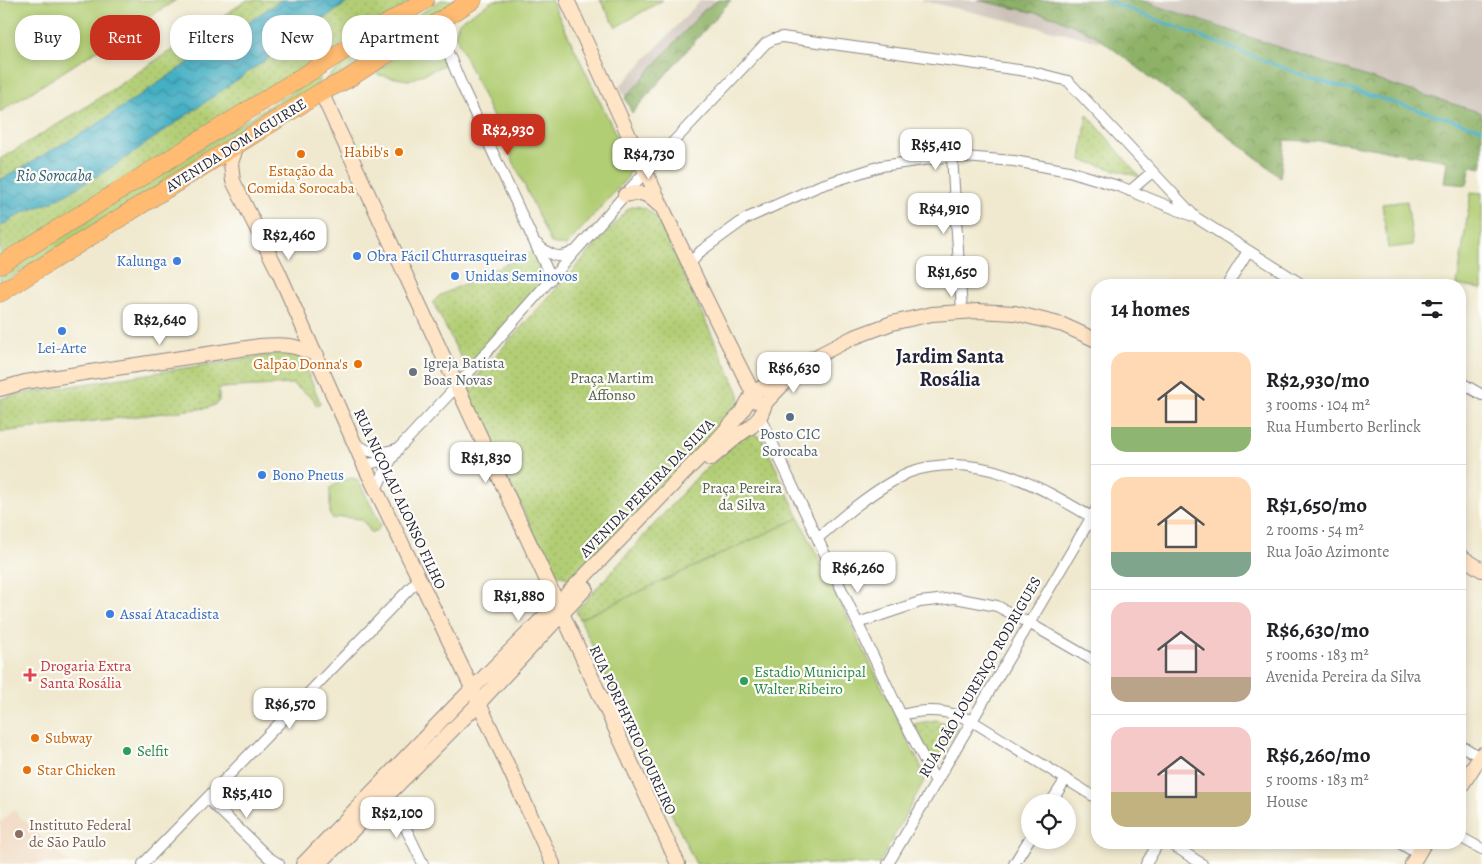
<!DOCTYPE html>
<html lang="en">
<head>
<meta charset="utf-8">
<style>
	:root { --surface:#fff; --page:#f6f6f6; --text:#202124; --muted:#757577; --line:#e0e0e0; --accent:#c8321e }
	body { margin:0; font-family:Alegreya,serif; background:var(--page); color:var(--text); height:100vh; display:flex; flex-direction:column; font-size:19px; white-space:nowrap }
	* { box-sizing:border-box; margin:0 }
	p { font-size:16px; color:var(--muted) }
	.icon { flex:none; width:28px; height:28px; fill:none; stroke:currentColor; stroke-width:2; stroke-linecap:round; stroke-linejoin:round }
	.map { position:relative; flex:1; overflow:hidden }
	.panel { position:absolute; left:1091px; top:279px; width:375px; height:570px; display:flex; flex-direction:column; background:var(--surface); border-radius:20px; box-shadow:0 2px 8px #0003 }
	.panel>* { flex:none }
	.hud { position:absolute; left:15px; top:15px; width:475px; height:45px; display:flex; gap:10px }
	.fabs { position:absolute; left:1021px; top:794px; display:grid; gap:10px }
	.fabs a { display:grid; place-items:center; width:55px; height:55px; border-radius:50%; background:var(--surface); box-shadow:0 2px 8px #0003; font-size:25px }
	.price { position:absolute; translate:-50% -42px; padding:0 11px; border-radius:10px; background:#fff; color:#222; font-size:16px; line-height:32px; filter:drop-shadow(0 1px 2px #0008) }
	.price::after { content:''; position:absolute; left:50%; top:30px; width:15px; height:11px; margin-left:-8px; background:inherit; clip-path:polygon(0 0,100% 0,50% 100%) }
	.price.active { background:var(--accent); color:#fff }
	ul { padding:0; list-style:none }
	li { display:flex; align-items:center; gap:15px; height:125px; padding:0 20px }
	li+li { border-top:1px solid var(--line) }
	li span { display:grid; place-items:center; flex:none; width:140px; height:100px; border-radius:15px; color:#555 }
	li>.icon { margin-inline-start:auto }
	span .icon { width:60px; height:60px; fill:#fffc; stroke-width:1 }
	li b { font-size:21px }
	h2 { display:flex; justify-content:space-between; align-items:center; height:60px; padding:0 20px; font-size:21px }
	.tag { padding:0 18px; border-radius:20px; background:var(--surface); box-shadow:0 2px 8px #0003; font-size:18px; line-height:45px }
	.tag.active { background:var(--accent); color:#fff }
	.map>svg:first-child { display:block }
	.built { fill:#efd6bc }
	.industrial { fill:#cdc2b9 }
	.green { fill:#b2ce74; stroke:#6a7858 }
	.forest { fill:url(#forest-crowns); stroke:#586a50 }
	.park { fill:url(#park-dots); stroke:#6a7858 }
	.water { fill:url(#water-waves); stroke:#33687f }
	.lines { fill:none; stroke-linecap:round; stroke-linejoin:round }
	.stream { stroke:#44afc3; stroke-width:3 }
	.street-casing { stroke:#898685; stroke-width:12 }
	.secondary-casing { stroke:#898685; stroke-width:16 }
	.highway-casing { stroke:#898685; stroke-width:19 }
	.street { stroke:#fff; stroke-width:10 }
	.secondary { stroke:#ffe4c6; stroke-width:14 }
	.highway { stroke:#febb71; stroke-width:18 }
	.food-dot { fill:#e8710a; stroke:#fdfcf7; stroke-width:2 }
	.shop-dot { fill:#3f7fe0; stroke:#fdfcf7; stroke-width:2 }
	.worship-dot { fill:#6b7280; stroke:#fdfcf7; stroke-width:2 }
	.service-dot { fill:#5c6f8a; stroke:#fdfcf7; stroke-width:2 }
	.health-dot { fill:#e0444e; stroke:#fdfcf7; stroke-width:2 }
	.leisure-dot { fill:#2e9e5b; stroke:#fdfcf7; stroke-width:2 }
	.education-dot { fill:#8d6e63; stroke:#fdfcf7; stroke-width:2 }
	.labels { text-anchor:middle; stroke-width:4.5; stroke-linejoin:round; paint-order:stroke }
	.street-label { font-size:15px; fill:#22223b; stroke:#fdfcf7 }
	.food-label { font-size:15px; fill:#c56008; stroke:#fdfcf7; text-anchor:end }
	.shop-label { font-size:15px; fill:#366cbe; stroke:#fdfcf7; text-anchor:start }
	.worship-label { font-size:15px; fill:#5b616d; stroke:#fdfcf7; text-anchor:start }
	.park-label { font-size:15px; fill:#545e4f; stroke:#fdfcf7 }
	.service-label { font-size:15px; fill:#4e5e75; stroke:#fdfcf7 }
	.health-label { font-size:15px; fill:#be3a42; stroke:#fdfcf7; text-anchor:start }
	.leisure-label { font-size:15px; fill:#27864d; stroke:#fdfcf7; text-anchor:start }
	.education-label { font-size:15px; fill:#785e54; stroke:#fdfcf7; text-anchor:start }
	.water-label { font-size:16px; font-style:italic; fill:#316178; stroke:#fdfcf7 }
	.district-label { font-size:20px; font-weight:bold; fill:#22223b; stroke:#fdfcf7 }
</style>
</head>
<body>
<div class="map">
<svg width="1482" height="864" viewBox="0 0 1482 864">
	<defs>
		<pattern id="forest-crowns" width="20" height="18" patternUnits="userSpaceOnUse" patternTransform="scale(1.25)"><rect width="20" height="18" fill="#8db166"/><path d="M2 6a3 3 0 1 1 6 0M12 15a3 3 0 1 1 6 0" fill="none" stroke="#739055"/></pattern>
		<pattern id="park-dots" width="8" height="8" patternUnits="userSpaceOnUse" patternTransform="scale(1.25)"><rect width="8" height="8" fill="#b2ce74"/><path d="M2 2h.1M6 6h.1" fill="none" stroke="#99b165" stroke-width="1.8" stroke-linecap="round"/></pattern>
		<pattern id="water-waves" width="16" height="10" patternUnits="userSpaceOnUse" patternTransform="scale(1.25)"><rect width="16" height="10" fill="#44afc3"/><path d="M0 5q4-4 8 0t8 0" fill="none" stroke="#388ea0"/></pattern>
	</defs>
	<rect width="100%" height="100%" fill="#fdfcf7"/>
	<filter id="ink" filterUnits="userSpaceOnUse"><feTurbulence type="fractalNoise" baseFrequency=".02" numOctaves="2"/><feDisplacementMap in="SourceGraphic" scale="10" xChannelSelector="R" yChannelSelector="G"/><feConvolveMatrix kernelMatrix="1 2 1 2 8 2 1 2 1" color-interpolation-filters="sRGB"/></filter>
	<filter id="wash" filterUnits="userSpaceOnUse"><feTurbulence type="fractalNoise" baseFrequency=".0096" numOctaves="4" result="noise"/><feDisplacementMap in="SourceGraphic" scale="20" xChannelSelector="R" yChannelSelector="G"/><feGaussianBlur stdDeviation="1.12" result="paint"/><feColorMatrix in="noise" values="0 0 0 0 0 0 0 0 0 0 0 0 0 0 0 0 0 1.4 0 .05"/><feComposite in="paint" operator="in"/></filter>
	<g filter="url(#wash)">
		<rect width="100%" height="100%" fill="#f0e9cf"/>
		<!-- built -->
		<path class="built" d="M 13,810 L 70,864 L 0,864 L 0,823 Z"/>
		<!-- industrial -->
		<path class="industrial" d="M 701,0 L 731,0 L 632,113 L 620,86 Z
			M 920,0 L 1482,0 L 1482,136 L 1283,84 Z"/>
		<!-- green -->
		<path class="green" d="M 0,0 L 176,0 L 0,112 Z
			M 441,0 L 461,0 L 325,84 L 326,79 L 331,74 L 379,41 Z
			M 494,0 L 551,0 L 632,168 L 627,178 L 566,246 L 551,243 L 455,35 L 459,22 Z
			M 600,0 L 663,0 L 616,27 Z
			M 420,43 C 434,45 440,52 446,64 L 415,78 L 408,80 L 379,75 L 376,73 L 376,71 Z
			M 319,75 L 320,78 L 315,89 L 0,284 L 0,273 Z
			M 1471,192 L 1482,193 L 1482,289 L 1457,285 Z
			M 1407,201 L 1413,245 L 1388,248 L 1382,204 Z
			M 352,478 L 358,480 L 381,525 L 376,532 L 370,532 L 368,527 L 361,519 L 341,517 L 333,519 L 330,515 L 330,488 L 341,481 Z
			M 799,518 L 926,777 L 879,864 L 696,864 L 637,743 L 580,619 Z"/>
		<!-- forest -->
		<path class="forest" d="M 718,0 L 731,0 L 632,113 L 625,98 L 703,11 Z
			M 977,0 L 1140,0 L 1370,78 L 1482,113 L 1482,168 L 1471,166 L 1467,185 L 1444,183 L 1447,161 L 1342,143 L 1285,140 L 1280,178 L 1266,165 L 1096,36 L 1055,17 Z"/>
		<!-- park -->
		<path class="park" d="M 247,0 L 414,0 L 0,258 L 0,159 L 78,112 Z
			M 1087,114 L 1140,177 L 1081,160 Z
			M 636,206 C 647,208 652,212 659,221 L 737,389 C 741,398 740,403 736,411 L 579,572 L 570,578 C 552,576 550,566 542,551 L 474,404 L 470,394 L 471,383 L 629,208 Z
			M 535,250 L 548,277 L 467,370 L 433,302 L 439,296 Z
			M 281,353 L 294,354 L 302,359 L 320,402 L 319,405 L 316,405 L 313,398 L 292,384 L 221,388 L 219,391 L 219,401 L 215,405 L 207,408 L 0,432 L 0,399 L 14,395 Z
			M 746,434 L 754,434 L 762,438 L 799,518 L 580,619 L 576,611 L 697,477 Z
			M 936,720 L 958,727 L 932,768 L 913,724 Z"/>
		<!-- water -->
		<path class="water" d="M 281,0 L 351,0 L 114,166 L 52,202 L 22,213 L 0,227 L 0,180 L 96,125 Z"/>
		<g class="lines">
			<!-- stream -->
			<path class="stream" d="M 1105,0 L 1302,75 L 1482,129"/>
		</g>
	</g>
	<g filter="url(#ink)">
		<g class="lines">
			<!-- street casing -->
			<g class="street-casing">
				<path id="street" d="M 447,18 L 442,28 L 444,43 L 463,88 L 551,278
					M 952,156 L 962,311
					M 1130,191 L 1152,172
					M 537,244 C 548,254 559,261 572,252
					M 689,265 L 701,251 L 745,219 L 819,186 L 881,166 L 952,156 L 1014,161 L 1069,171 L 1121,187 L 1195,217 L 1303,285
					M 1227,285 L 1248,251
					M 1460,382 L 1482,395
					M 760,417 L 901,715 L 936,782
					M 354,442 C 371,455 379,455 399,448
					M 364,465 L 377,462 L 392,453
					M 376,490 L 386,468 L 399,448 L 456,387 L 645,172 L 766,43 L 774,39 L 782,37 L 1033,72 L 1068,81 L 1195,217
					M 818,538 C 842,517 865,497 893,481 C 898,478 904,474 910,472 C 978,449 1041,487 1098,521
					M 858,623 L 920,602 L 955,598 L 997,606 L 1029,623 L 1098,663
					M 901,715 C 927,708 948,710 972,721 L 1098,799
					M 1460,745 L 1480,757
					M 207,798 L 268,857 L 279,864
					M 1051,802 L 1066,779
					M 375,807 L 390,808 L 399,814 L 423,864
					M 1460,837 L 1482,849
					M 1168,842 L 1202,864
					M 1398,842 L 1418,854
					M 143,864 L 419,579
					M 888,864 L 1098,506
					M 1014,864 L 1030,838
					M 1146,864 L 1159,842"/>
			</g>
			<!-- secondary casing -->
			<g class="secondary-casing">
				<path id="secondary" d="M 567,0 C 627,132 687,264 753,393 L 756,401
					M 321,92 L 678,864
					M 237,145 L 231,163 L 233,181 L 279,273 L 364,465 L 472,688 L 553,864
					M 625,195 C 642,190 647,194 659,205
					M 0,389 L 25,382 L 260,346 C 285,344 295,345 317,355
					M 710,459 L 740,434 L 752,426 L 760,417 L 766,402 L 791,376
					M 1460,556 L 1482,570
					M 1460,788 L 1482,754
					M 303,864 L 454,707 L 574,587 L 691,466 L 717,440 L 741,413 L 753,393 L 790,370 L 852,338 L 892,323 L 932,314 L 977,311 L 1015,313 L 1063,325 L 1098,341
					M 319,864 L 478,704 L 586,588
					M 1412,864 L 1425,842"/>
			</g>
			<!-- highway casing -->
			<g class="highway-casing">
				<path id="highway" d="M 0,265 L 425,0
					M 0,293 L 321,92 L 346,80 L 473,0"/>
			</g>
			<!-- street -->
			<use href="#street" class="street"/>
			<!-- secondary -->
			<use href="#secondary" class="secondary"/>
			<!-- highway -->
			<use href="#highway" class="highway"/>
		</g>
	</g>
	<!-- markers -->
	<g class="food-dot">
		<circle cx="399" cy="152" r="5"/>
		<circle cx="301" cy="154" r="5"/>
		<circle cx="358" cy="364" r="5"/>
		<circle cx="35" cy="738" r="5"/>
		<circle cx="27" cy="770" r="5"/>
	</g>
	<g class="shop-dot">
		<circle cx="357" cy="256" r="5"/>
		<circle cx="177" cy="261" r="5"/>
		<circle cx="455" cy="276" r="5"/>
		<circle cx="62" cy="331" r="5"/>
		<circle cx="262" cy="475" r="5"/>
		<circle cx="110" cy="614" r="5"/>
	</g>
	<circle class="worship-dot" cx="413" cy="372" r="5"/>
	<circle class="service-dot" cx="790" cy="417" r="5"/>
	<path class="health-dot" d="M27.5 667.5h5v5h5v5h-5v5h-5v-5h-5v-5h5z"/>
	<g class="leisure-dot">
		<circle cx="744" cy="681" r="5"/>
		<circle cx="127" cy="751" r="5"/>
	</g>
	<circle class="education-dot" cx="19" cy="834" r="5"/>
	<g class="labels">
		<!-- street labels -->
		<g class="street-label">
			<text transform="translate(236 145) rotate(-32)" y="5">AVENIDA DOM AGUIRRE</text>
			<text transform="translate(647 488) rotate(-46)" y="5">AVENIDA PEREIRA DA SILVA</text>
			<text transform="translate(400 499) rotate(65)" y="5">RUA NICOLAU ALONSO FILHO</text>
			<text transform="translate(980 677) rotate(-60)" y="5">RUA JOÃO LOURENÇO RODRIGUES</text>
			<text transform="translate(633 730) rotate(65)" y="5">RUA PORPHYRIO LOUREIRO</text>
		</g>
		<!-- food labels -->
		<g class="food-label">
			<text x="389" y="157">Habib's</text>
			<text x="301" y="176" text-anchor="middle">Estação da<tspan x="301" dy="17">Comida Sorocaba</tspan></text>
			<text x="348" y="369">Galpão Donna's</text>
			<text x="45" y="743" text-anchor="start">Subway</text>
			<text x="37" y="775" text-anchor="start">Star Chicken</text>
		</g>
		<!-- shop labels -->
		<g class="shop-label">
			<text x="367" y="261">Obra Fácil Churrasqueiras</text>
			<text x="167" y="266" text-anchor="end">Kalunga</text>
			<text x="465" y="281">Unidas Seminovos</text>
			<text x="62" y="353" text-anchor="middle">Lei-Arte</text>
			<text x="272" y="480">Bono Pneus</text>
			<text x="120" y="619">Assaí Atacadista</text>
		</g>
		<!-- worship labels -->
		<g class="worship-label">
			<text x="423" y="368">Igreja Batista<tspan x="423" dy="17">Boas Novas</tspan></text>
		</g>
		<!-- park labels -->
		<g class="park-label">
			<text x="612" y="383">Praça Martim<tspan x="612" dy="17">Affonso</tspan></text>
			<text x="742" y="493">Praça Pereira<tspan x="742" dy="17">da Silva</tspan></text>
		</g>
		<!-- service labels -->
		<g class="service-label">
			<text x="790" y="439">Posto CIC<tspan x="790" dy="17">Sorocaba</tspan></text>
		</g>
		<!-- health labels -->
		<g class="health-label">
			<text x="40" y="671">Drogaria Extra<tspan x="40" dy="17">Santa Rosália</tspan></text>
		</g>
		<!-- leisure labels -->
		<g class="leisure-label">
			<text x="754" y="677">Estadio Municipal<tspan x="754" dy="17">Walter Ribeiro</tspan></text>
			<text x="137" y="756">Selfit</text>
		</g>
		<!-- education labels -->
		<g class="education-label">
			<text x="29" y="830">Instituto Federal<tspan x="29" dy="17">de São Paulo</tspan></text>
		</g>
		<!-- water labels -->
		<g class="water-label">
			<text x="54" y="181">Rio Sorocaba</text>
		</g>
		<!-- district labels -->
		<g class="district-label">
			<text x="950" y="363">Jardim Santa<tspan x="950" dy="23">Rosália</tspan></text>
		</g>
	</g>
</svg>
<div class="fabs">
<a><svg class="icon" aria-label="locate" viewBox="0 0 24 24"><circle cx="12" cy="12" r="6"/><path d="M12 2v4M12 18v4M2 12h4M18 12h4"/></svg></a>
</div>
<b class="price active" style="left:508px;top:156px">R$2,930</b>
<b class="price" style="left:936px;top:171px">R$5,410</b>
<b class="price" style="left:649px;top:180px">R$4,730</b>
<b class="price" style="left:944px;top:235px">R$4,910</b>
<b class="price" style="left:289px;top:261px">R$2,460</b>
<b class="price" style="left:952px;top:298px">R$1,650</b>
<b class="price" style="left:160px;top:346px">R$2,640</b>
<b class="price" style="left:794px;top:394px">R$6,630</b>
<b class="price" style="left:486px;top:484px">R$1,830</b>
<b class="price" style="left:858px;top:594px">R$6,260</b>
<b class="price" style="left:519px;top:622px">R$1,880</b>
<b class="price" style="left:290px;top:730px">R$6,570</b>
<b class="price" style="left:247px;top:819px">R$5,410</b>
<b class="price" style="left:397px;top:839px">R$2,100</b>
<div class="hud">
<a class="tag">Buy</a>
<a class="tag active">Rent</a>
<a class="tag">Filters</a>
<a class="tag">New</a>
<a class="tag">Apartment</a>
</div>
<section class="panel">
<h2>14 homes<svg class="icon" aria-label="filters" viewBox="0 0 24 24"><path d="M4 7h16M4 17h16"/><circle cx="9" cy="7" r="2"/><circle cx="15" cy="17" r="2"/></svg></h2>
<ul>
<li><span style="background:linear-gradient(#ffd9b3 75%,#8fb573 0)"><svg class="icon" aria-label="home" viewBox="0 0 24 24"><path d="M3 11l9-7 9 7M6 9v11h12V9"/></svg></span><div><b>R$2,930/mo</b><p>3 rooms · 104 m²</p><p>Rua Humberto Berlinck</p></div></li>
<li><span style="background:linear-gradient(#ffd9b3 75%,#7fa58c 0)"><svg class="icon" aria-label="home" viewBox="0 0 24 24"><path d="M3 11l9-7 9 7M6 9v11h12V9"/></svg></span><div><b>R$1,650/mo</b><p>2 rooms · 54 m²</p><p>Rua João Azimonte</p></div></li>
<li><span style="background:linear-gradient(#f6c9c9 75%,#b9a48a 0)"><svg class="icon" aria-label="home" viewBox="0 0 24 24"><path d="M3 11l9-7 9 7M6 9v11h12V9"/></svg></span><div><b>R$6,630/mo</b><p>5 rooms · 183 m²</p><p>Avenida Pereira da Silva</p></div></li>
<li><span style="background:linear-gradient(#f6c9c9 65%,#c2b280 0)"><svg class="icon" aria-label="home" viewBox="0 0 24 24"><path d="M3 11l9-7 9 7M6 9v11h12V9"/></svg></span><div><b>R$6,260/mo</b><p>5 rooms · 183 m²</p><p>House</p></div></li>
</ul>
</section>
</div>
</body>
</html>
